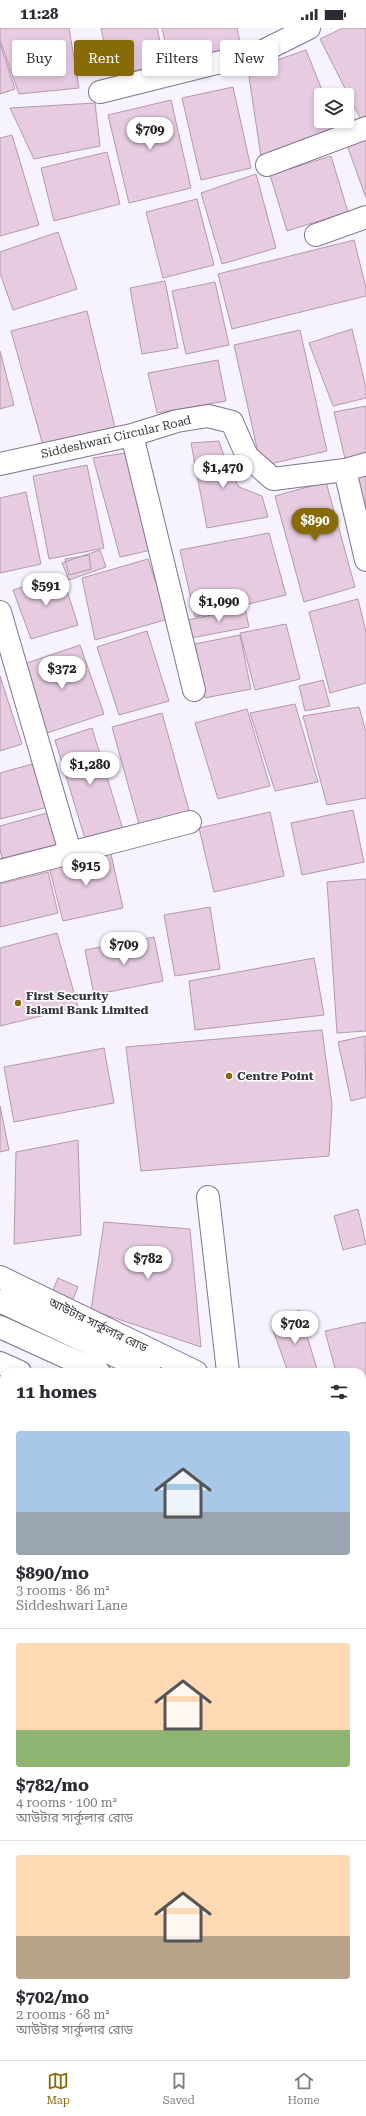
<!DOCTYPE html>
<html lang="en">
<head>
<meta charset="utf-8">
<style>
	:root { --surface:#fff; --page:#f7f7f7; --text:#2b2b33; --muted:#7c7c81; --line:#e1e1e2; --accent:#886b09 }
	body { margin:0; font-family:"Roboto Serif","Noto Sans Bengali",serif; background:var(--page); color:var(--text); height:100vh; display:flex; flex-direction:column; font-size:15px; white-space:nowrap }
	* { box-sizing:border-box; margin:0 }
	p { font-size:13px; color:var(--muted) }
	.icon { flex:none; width:22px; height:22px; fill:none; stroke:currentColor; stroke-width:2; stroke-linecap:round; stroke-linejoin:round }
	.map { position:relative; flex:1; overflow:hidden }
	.details { position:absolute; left:0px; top:1340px; width:366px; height:692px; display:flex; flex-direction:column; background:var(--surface); border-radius:12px 12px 0 0; box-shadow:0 2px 6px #0003 }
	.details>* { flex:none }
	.guide { position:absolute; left:12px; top:12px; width:342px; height:36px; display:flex; gap:8px }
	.tools { position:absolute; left:314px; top:60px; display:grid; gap:8px }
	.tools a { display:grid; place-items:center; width:40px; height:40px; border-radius:4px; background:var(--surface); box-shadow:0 2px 6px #0003; font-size:20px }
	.price { position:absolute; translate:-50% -34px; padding:0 9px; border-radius:14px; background:#fff; color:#222; font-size:13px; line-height:26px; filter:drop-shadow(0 1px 2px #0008) }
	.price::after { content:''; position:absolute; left:50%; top:24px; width:12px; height:9px; margin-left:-6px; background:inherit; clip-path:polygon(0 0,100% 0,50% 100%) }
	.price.current { background:var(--accent); color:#fff }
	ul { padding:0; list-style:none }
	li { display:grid; align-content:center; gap:8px; height:212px; padding:0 16px }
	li+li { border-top:1px solid var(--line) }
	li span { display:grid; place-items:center; height:124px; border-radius:4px; color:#555 }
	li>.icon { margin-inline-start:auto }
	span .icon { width:72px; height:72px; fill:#fffc; stroke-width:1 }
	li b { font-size:17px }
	h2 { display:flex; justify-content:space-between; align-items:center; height:48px; padding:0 16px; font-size:17px }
	.pill { padding:0 14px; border-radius:4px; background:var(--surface); box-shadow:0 2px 6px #0003; font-size:14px; line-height:36px }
	.pill.current { background:var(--accent); color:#fff }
	.status { display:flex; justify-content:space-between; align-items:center; height:28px; padding:0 20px; background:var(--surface); direction:ltr }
	.status svg { height:11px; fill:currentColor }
	.tab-bar { display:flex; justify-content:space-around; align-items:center; height:56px; border-top:1px solid var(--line); background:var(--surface); font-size:11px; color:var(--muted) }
	.tab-bar a { display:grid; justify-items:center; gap:2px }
	.tab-bar .current { color:var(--accent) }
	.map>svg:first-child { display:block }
	.building { fill:#e6cbe1; stroke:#b399ae }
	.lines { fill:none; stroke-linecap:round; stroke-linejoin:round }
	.street-casing { stroke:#7f748f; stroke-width:24 }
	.primary-casing { stroke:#7f748f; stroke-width:24 }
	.street { stroke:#fff; stroke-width:22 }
	.primary { stroke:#fff; stroke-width:22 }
	.poi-dot { fill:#886b09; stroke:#fff; stroke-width:1.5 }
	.labels { text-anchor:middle; stroke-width:3.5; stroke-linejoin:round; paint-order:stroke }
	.street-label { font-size:12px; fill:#3a3641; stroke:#fff }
	.poi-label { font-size:12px; font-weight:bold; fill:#3a3641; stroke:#fff; text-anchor:start }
</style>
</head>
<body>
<div class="status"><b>11:28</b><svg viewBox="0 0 49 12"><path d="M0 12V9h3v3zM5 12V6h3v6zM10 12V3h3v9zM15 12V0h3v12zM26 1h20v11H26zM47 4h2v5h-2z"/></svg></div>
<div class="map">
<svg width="366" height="2032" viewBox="0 0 366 2032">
	<rect width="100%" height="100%" fill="#f6f2fe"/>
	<!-- building -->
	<path class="building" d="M 0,0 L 69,0 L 79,60 L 19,66 L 0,12 Z
		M 101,0 L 157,0 L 165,36 L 111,48 Z
		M 162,0 L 237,0 L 241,19 L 170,36 Z
		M 343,0 L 366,0 L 366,88 L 360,90 L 320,11 Z
		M 0,15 L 15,61 L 0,66 Z
		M 306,22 L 324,67 L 321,67 L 321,93 L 335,93 L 339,104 L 261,129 L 248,42 Z
		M 233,59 L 251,140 L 201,152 L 182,70 Z
		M 171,72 L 191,160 L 129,175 L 108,87 Z
		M 95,75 L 100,118 L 34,131 L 10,80 Z
		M 12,107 L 39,197 L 0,208 L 0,110 Z
		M 366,110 L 366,170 L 347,117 Z
		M 107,124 L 120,176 L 54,193 L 41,140 Z
		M 331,128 L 348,184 L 287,203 L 270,147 Z
		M 256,146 L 276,220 L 222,236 L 201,165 Z
		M 197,171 L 214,237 L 163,250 L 146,184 Z
		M 58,204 L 77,261 L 13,282 L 0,245 L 0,224 Z
		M 354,212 L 366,260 L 366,268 L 232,301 L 218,246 Z
		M 165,253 L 178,320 L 142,326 L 130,260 Z
		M 215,254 L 229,317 L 186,326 L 172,263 Z
		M 87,283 L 116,404 L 44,421 L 11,303 Z
		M 352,301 L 366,360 L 366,370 L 333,378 L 309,315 Z
		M 300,302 L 327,423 L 261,438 L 234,317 Z
		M 0,323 L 14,377 L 0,381 Z
		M 218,332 L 226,373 L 157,385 L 148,345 Z
		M 366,378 L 366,431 L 346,435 L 334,384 Z
		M 219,413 L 226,434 L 239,459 L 262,468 L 268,489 L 207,500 L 191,415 Z
		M 131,424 L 156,521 L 120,529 L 93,430 Z
		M 87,437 L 104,520 L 49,531 L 33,448 Z
		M 366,447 L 366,486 L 358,449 Z
		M 326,454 L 355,559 L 304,574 L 275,468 Z
		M 26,464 L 41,536 L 0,545 L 0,470 Z
		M 269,505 L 286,567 L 195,589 L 180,522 Z
		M 100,522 L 106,539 L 69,552 L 62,535 Z
		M 89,527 L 91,541 L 69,547 L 65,531 Z
		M 148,531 L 168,591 L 95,612 L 82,550 Z
		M 62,547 L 78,597 L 31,611 L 13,562 Z
		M 358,571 L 366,604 L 366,655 L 330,665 L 309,584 Z
		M 245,580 L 249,599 L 191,610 L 188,592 Z
		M 286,596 L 300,651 L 255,662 L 240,605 Z
		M 147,603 L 169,673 L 119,687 L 97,619 Z
		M 240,607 L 251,661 L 205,670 L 195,616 Z
		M 80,617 L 104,686 L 44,706 L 21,637 Z
		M 0,648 L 22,716 L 0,723 Z
		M 323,652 L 330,678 L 305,683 L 299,658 Z
		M 295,676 L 318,754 L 275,763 L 250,685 Z
		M 359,679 L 366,704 L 366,770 L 327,777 L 303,688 Z
		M 247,681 L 270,758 L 218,771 L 195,695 Z
		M 162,685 L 190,786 L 140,800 L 112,699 Z
		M 92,700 L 124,805 L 87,817 L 55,712 Z
		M 36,735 L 48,779 L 0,791 L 0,745 Z
		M 353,782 L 364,834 L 302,847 L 291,795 Z
		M 54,783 L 64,821 L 4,837 L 0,822 L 0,798 Z
		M 270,784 L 284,848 L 214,864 L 199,800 Z
		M 111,826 L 123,880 L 63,893 L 49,839 Z
		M 48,844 L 58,885 L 0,899 L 0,856 Z
		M 366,851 L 366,1003 L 337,1005 L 327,854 Z
		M 210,879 L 220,941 L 175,948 L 164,887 Z
		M 57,905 L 78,979 L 0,998 L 0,920 Z
		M 154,909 L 163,953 L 94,967 L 85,922 Z
		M 314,930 L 324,987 L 195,1002 L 189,953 Z
		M 322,1002 L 332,1077 L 329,1128 L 141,1143 L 126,1019 Z
		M 365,1008 L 366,1069 L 351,1073 L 338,1014 Z
		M 104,1020 L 114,1075 L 14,1094 L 4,1039 Z
		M 0,1078 L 9,1122 L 0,1124 Z
		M 78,1112 L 81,1207 L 14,1216 L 16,1124 Z
		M 358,1181 L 366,1216 L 343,1222 L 334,1188 Z
		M 104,1194 L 190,1201 L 201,1319 L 91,1282 Z
		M 58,1250 L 78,1259 L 71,1276 L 51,1267 Z
		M 299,1282 L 318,1344 L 288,1344 L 272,1299 Z
		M 366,1294 L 366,1362 L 364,1355 L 362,1356 L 362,1344 L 336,1344 L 325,1303 Z
		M 0,1373 L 4,1379 L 0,1382 Z
		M 0,1416 L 4,1427 L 4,1437 L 0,1438 Z
		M 4,1462 L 4,1481 L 0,1483 L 0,1464 Z
		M 4,1503 L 4,1523 L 0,1524 L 0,1504 Z
		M 0,1618 L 4,1632 L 4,1635 L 0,1636 Z
		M 4,1716 L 4,1775 L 0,1776 L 0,1717 Z
		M 4,1791 L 4,1809 L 0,1796 L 0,1793 Z
		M 0,1865 L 4,1877 L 4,1896 L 0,1898 Z
		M 4,1920 L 4,1975 L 0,1976 L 0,1921 Z
		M 4,2002 L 4,2028 L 42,2028 L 43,2032 L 0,2032 L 0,2003 Z
		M 150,2028 L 178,2028 L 180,2032 L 143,2032 Z
		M 224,2028 L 281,2028 L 269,2032 L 226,2032 Z"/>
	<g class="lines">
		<!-- street casing -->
		<g class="street-casing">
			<path id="street" d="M 100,64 L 261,24 L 309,0
				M 267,137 L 366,100
				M 316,207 L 366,189
				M 132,407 L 194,662
				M 0,436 L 132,407 L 177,393 L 208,388 L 232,394 L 247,428 L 273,451 L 345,442 L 366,436
				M 345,442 L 366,532
				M 0,584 L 70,824
				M 0,843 L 190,794
				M 208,1169 L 228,1344
				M 0,1394 L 4,1393
				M 0,1689 L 4,1687
				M 0,1836 L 4,1847
				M 80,2028 L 82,2032"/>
		</g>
		<!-- primary casing -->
		<g class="primary-casing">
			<path id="primary" d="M 0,1249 L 196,1344
				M 0,1273 L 150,1344
				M 0,1299 L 99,1344
				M 0,1335 L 20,1344
				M 362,1418 L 366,1419
				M 362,1439 L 366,1441
				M 362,1486 L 366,1481
				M 362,1505 L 366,1507
				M 362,1545 L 366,1559
				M 362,1735 L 366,1757
				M 362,1963 L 366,1983
				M 354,2028 L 354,2032"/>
		</g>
		<!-- street -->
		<use href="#street" class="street"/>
		<!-- primary -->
		<use href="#primary" class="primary"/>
	</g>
	<!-- markers -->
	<g class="poi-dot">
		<circle cx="18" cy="975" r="4"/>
		<circle cx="229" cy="1048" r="4"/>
	</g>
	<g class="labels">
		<!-- street labels -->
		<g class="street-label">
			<text transform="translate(116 409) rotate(-13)" y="4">Siddeshwari Circular Road</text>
			<text transform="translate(98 1297) rotate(26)" y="4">আউটার সার্কুলার রোড</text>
		</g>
		<!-- poi labels -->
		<g class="poi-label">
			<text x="26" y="972">First Security<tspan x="26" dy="14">Islami Bank Limited</tspan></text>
			<text x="237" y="1052">Centre Point</text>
		</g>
	</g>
</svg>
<div class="tools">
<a><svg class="icon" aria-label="layers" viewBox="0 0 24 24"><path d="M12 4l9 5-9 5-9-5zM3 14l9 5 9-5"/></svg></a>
</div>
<b class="price" style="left:150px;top:123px">$709</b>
<b class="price" style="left:223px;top:461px">$1,470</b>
<b class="price current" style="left:315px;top:514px">$890</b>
<b class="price" style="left:46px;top:579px">$591</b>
<b class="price" style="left:219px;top:595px">$1,090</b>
<b class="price" style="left:62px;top:662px">$372</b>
<b class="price" style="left:90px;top:758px">$1,280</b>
<b class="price" style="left:86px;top:859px">$915</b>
<b class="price" style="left:124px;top:938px">$709</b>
<b class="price" style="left:148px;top:1252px">$782</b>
<b class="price" style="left:295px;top:1317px">$702</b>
<div class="guide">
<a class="pill">Buy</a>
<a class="pill current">Rent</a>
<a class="pill">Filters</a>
<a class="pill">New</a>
</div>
<section class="details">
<h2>11 homes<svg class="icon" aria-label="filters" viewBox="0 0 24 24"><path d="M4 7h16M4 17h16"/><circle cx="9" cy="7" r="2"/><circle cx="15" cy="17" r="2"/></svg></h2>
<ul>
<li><span style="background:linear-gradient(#a9c7e8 65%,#9aa5b1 0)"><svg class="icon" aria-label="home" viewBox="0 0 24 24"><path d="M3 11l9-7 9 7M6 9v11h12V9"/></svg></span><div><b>$890/mo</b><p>3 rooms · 86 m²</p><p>Siddeshwari Lane</p></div></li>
<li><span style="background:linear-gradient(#ffd9b3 70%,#8fb573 0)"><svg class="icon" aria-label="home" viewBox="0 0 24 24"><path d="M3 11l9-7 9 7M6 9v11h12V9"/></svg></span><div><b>$782/mo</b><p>4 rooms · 100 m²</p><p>আউটার সার্কুলার রোড</p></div></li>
<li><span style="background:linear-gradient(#ffd9b3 65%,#b9a48a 0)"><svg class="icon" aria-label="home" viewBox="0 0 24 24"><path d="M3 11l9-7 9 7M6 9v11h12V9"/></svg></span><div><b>$702/mo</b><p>2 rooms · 68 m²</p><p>আউটার সার্কুলার রোড</p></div></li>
</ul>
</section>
</div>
<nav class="tab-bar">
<a class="current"><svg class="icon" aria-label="map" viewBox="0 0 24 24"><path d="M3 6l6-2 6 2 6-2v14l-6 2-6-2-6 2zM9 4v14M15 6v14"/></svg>Map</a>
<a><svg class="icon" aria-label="saved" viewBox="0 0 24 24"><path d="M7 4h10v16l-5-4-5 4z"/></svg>Saved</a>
<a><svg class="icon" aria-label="home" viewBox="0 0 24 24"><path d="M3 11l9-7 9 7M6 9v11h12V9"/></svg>Home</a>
</nav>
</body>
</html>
